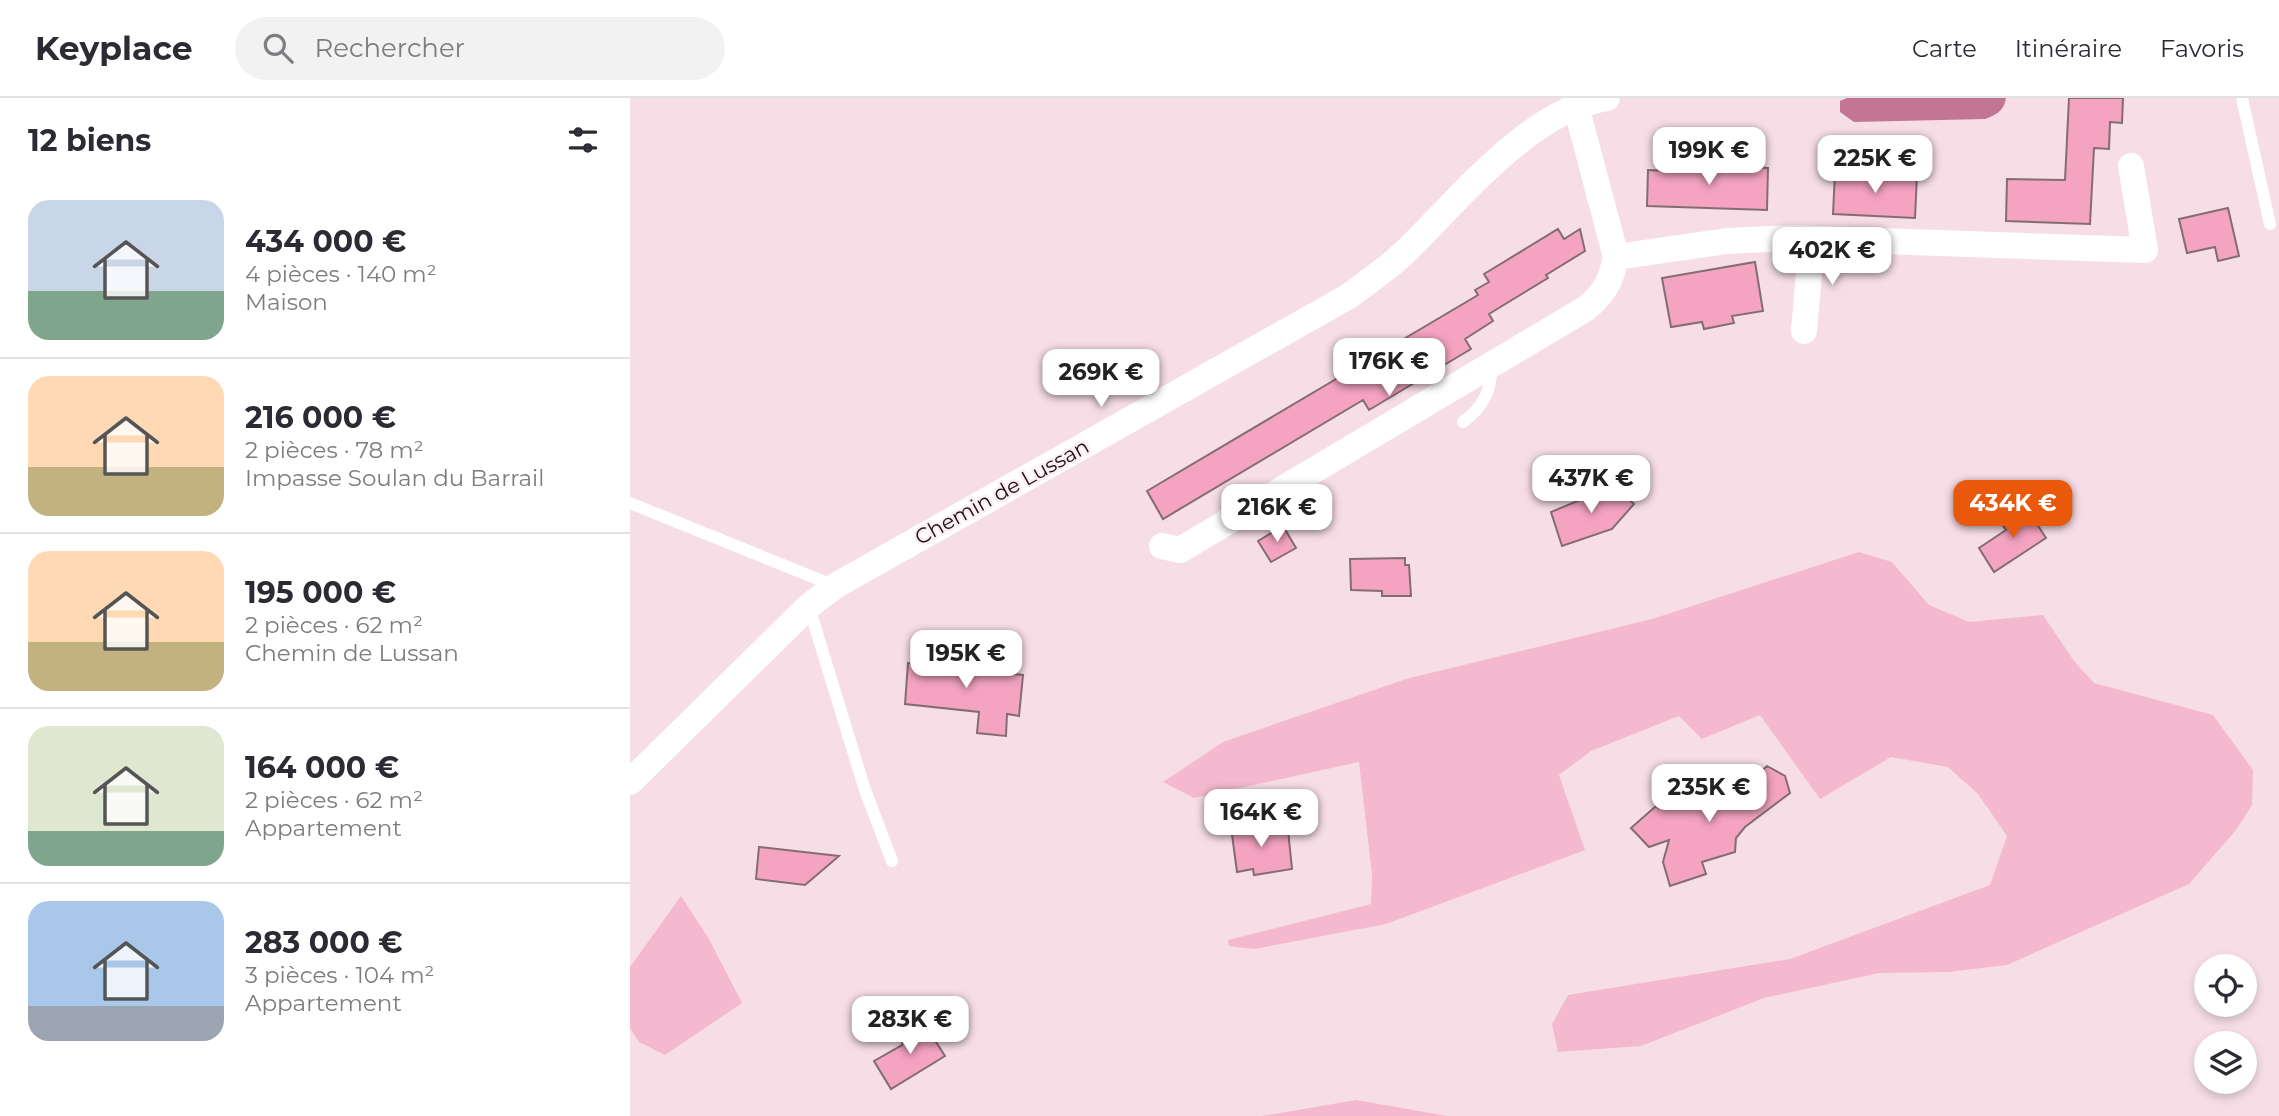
<!DOCTYPE html>
<html lang="fr">
<head>
<meta charset="utf-8">
<style>
	:root { --surface:#fff; --page:#f2f2f3; --text:#2b2b33; --muted:#7c7c81; --line:#e1e1e2; --accent:#ea580c }
	body { margin:0; font-family:Montserrat,sans-serif; background:var(--page); color:var(--text); height:100vh; display:flex; flex-direction:column; font-size:26px; white-space:nowrap }
	* { box-sizing:border-box; margin:0 }
	p { font-size:23px; color:var(--muted) }
	.icon { flex:none; width:38px; height:38px; fill:none; stroke:currentColor; stroke-width:2; stroke-linecap:round; stroke-linejoin:round }
	.map { position:relative; flex:1; overflow:hidden }
	.drawer { display:flex; flex-direction:column; background:var(--surface); width:630px }
	.drawer>* { flex:none }
	.fabs { position:absolute; left:1564px; top:856px; display:grid; gap:14px }
	.fabs a { display:grid; place-items:center; width:63px; height:63px; border-radius:50%; background:var(--surface); box-shadow:0 4px 10px #0003; font-size:35px }
	.price { position:absolute; translate:-50% -60px; padding:0 16px; border-radius:14px; background:#fff; color:#222; font-size:23px; line-height:46px; filter:drop-shadow(0 2px 4px #0008) }
	.price::after { content:''; position:absolute; left:50%; top:42px; width:21px; height:16px; margin-left:-10px; background:inherit; clip-path:polygon(0 0,100% 0,50% 100%) }
	.price.active { background:var(--accent); color:#fff }
	ul { padding:0; list-style:none }
	li { display:flex; align-items:center; gap:21px; height:175px; padding:0 28px }
	li+li { border-top:2px solid var(--line) }
	li span { display:grid; place-items:center; flex:none; width:196px; height:140px; border-radius:21px; color:#555 }
	li>.icon { margin-inline-start:auto }
	span .icon { width:84px; height:84px; fill:#fffc; stroke-width:1 }
	li b { font-size:30px }
	h2 { display:flex; justify-content:space-between; align-items:center; height:84px; padding:0 28px; font-size:30px }
	header { display:flex; align-items:center; gap:42px; box-sizing:border-box; height:98px; padding:0 35px; background:var(--surface); border-bottom:2px solid var(--line) }
	header strong { font-size:33px }
	nav { display:flex; gap:38px; margin-inline-start:auto; font-size:24px }
	.search { width:490px; height:63px; background:var(--page); display:flex; align-items:center; gap:18px; box-sizing:border-box; padding:0 24px; border-radius:38px; color:var(--muted); font-size:26px }
	main { display:flex; flex:1; min-height:0 }
	.map>svg:first-child { display:block }
	.green { fill:#f4b9ce }
	.water { fill:#c37693 }
	.building { fill:#f4a3c1; stroke:#836d74; stroke-width:2 }
	.lines { fill:none; stroke-linecap:round; stroke-linejoin:round }
	.service { stroke:#fff; stroke-width:12 }
	.minor { stroke:#fff; stroke-width:26 }
	.labels { text-anchor:middle; stroke-width:5; stroke-linejoin:round; paint-order:stroke }
	.street-label { font-size:21px; fill:#191113; stroke:#fdeef3 }
</style>
</head>
<body>
<header>
<strong>Keyplace</strong>
<div class="search"><svg class="icon" aria-label="search" viewBox="0 0 24 24"><circle cx="10" cy="10" r="6"/><path d="M15 15l6 6"/></svg>Rechercher</div>
<nav><a>Carte</a><a>Itinéraire</a><a>Favoris</a></nav>
</header>
<main>
<section class="drawer">
<h2>12 biens<svg class="icon" aria-label="filters" viewBox="0 0 24 24"><path d="M4 7h16M4 17h16"/><circle cx="9" cy="7" r="2"/><circle cx="15" cy="17" r="2"/></svg></h2>
<ul>
<li><span style="background:linear-gradient(#c9d6e8 65%,#7fa58c 0)"><svg class="icon" aria-label="home" viewBox="0 0 24 24"><path d="M3 11l9-7 9 7M6 9v11h12V9"/></svg></span><div><b>434 000 €</b><p>4 pièces · 140 m²</p><p>Maison</p></div></li>
<li><span style="background:linear-gradient(#ffd9b3 65%,#c2b280 0)"><svg class="icon" aria-label="home" viewBox="0 0 24 24"><path d="M3 11l9-7 9 7M6 9v11h12V9"/></svg></span><div><b>216 000 €</b><p>2 pièces · 78 m²</p><p>Impasse Soulan du Barrail</p></div></li>
<li><span style="background:linear-gradient(#ffd9b3 65%,#c2b280 0)"><svg class="icon" aria-label="home" viewBox="0 0 24 24"><path d="M3 11l9-7 9 7M6 9v11h12V9"/></svg></span><div><b>195 000 €</b><p>2 pièces · 62 m²</p><p>Chemin de Lussan</p></div></li>
<li><span style="background:linear-gradient(#dfe7d0 75%,#7fa58c 0)"><svg class="icon" aria-label="home" viewBox="0 0 24 24"><path d="M3 11l9-7 9 7M6 9v11h12V9"/></svg></span><div><b>164 000 €</b><p>2 pièces · 62 m²</p><p>Appartement</p></div></li>
<li><span style="background:linear-gradient(#a9c7e8 75%,#9aa5b1 0)"><svg class="icon" aria-label="home" viewBox="0 0 24 24"><path d="M3 11l9-7 9 7M6 9v11h12V9"/></svg></span><div><b>283 000 €</b><p>3 pièces · 104 m²</p><p>Appartement</p></div></li>
</ul>
</section>
<div class="map">
<svg width="1649" height="1018" viewBox="0 0 1649 1018">
	<rect width="100%" height="100%" fill="#f7dee6"/>
	<!-- green -->
	<path class="green" d="M 1229,454 L 1262,464 L 1299,507 L 1339,524 L 1413,517 L 1444,563 L 1464,585 L 1583,617 L 1623,672 L 1622,707 L 1606,732 L 1559,786 L 1377,867 L 1318,874 L 1249,875 L 1134,900 L 1011,948 L 928,954 L 922,926 L 938,897 L 1160,861 L 1360,787 L 1377,738 L 1348,696 L 1318,669 L 1261,659 L 1190,701 L 1130,617 L 1072,641 L 1049,618 L 961,653 L 929,677 L 955,752 L 756,826 L 624,851 L 599,848 L 598,842 L 741,806 L 742,777 L 729,664 L 564,700 L 533,684 L 593,644 L 776,581 L 1022,521 Z
		M 51,798 L 79,841 L 112,905 L 35,957 L 9,944 L 0,930 L 0,869 Z
		M 726,1002 L 817,1018 L 632,1018 Z"/>
	<!-- water -->
	<path class="water" d="M 1217,0 L 1376,0 C 1374,13 1366,17 1355,21 L 1224,24 L 1210,14 L 1210,3 Z"/>
	<!-- building -->
	<path class="building" d="M 1439,0 L 1493,0 L 1492,25 L 1480,24 L 1479,51 L 1464,50 L 1460,126 L 1376,123 L 1377,81 L 1435,82 Z
		M 1043,66 L 1138,70 L 1137,112 L 1017,108 L 1018,72 L 1043,73 Z
		M 1205,74 L 1287,77 L 1285,120 L 1203,116 Z
		M 1598,110 L 1609,158 L 1588,163 L 1585,149 L 1557,155 L 1549,121 Z
		M 928,131 L 934,141 L 950,131 L 955,153 L 916,177 L 918,180 L 859,216 L 863,223 L 835,241 L 841,251 L 739,312 L 733,302 L 533,421 L 517,393 L 848,197 L 845,192 L 859,184 L 854,176 Z
		M 1125,164 L 1133,213 L 1102,218 L 1104,225 L 1074,231 L 1072,224 L 1041,229 L 1032,180 Z
		M 978,383 L 1004,406 L 982,431 L 932,448 L 921,414 L 967,395 Z
		M 1396,409 L 1416,440 L 1364,474 L 1349,450 L 1376,432 L 1371,425 Z
		M 653,428 L 666,450 L 641,464 L 628,443 Z
		M 775,460 L 775,467 L 779,467 L 781,498 L 752,498 L 752,493 L 721,492 L 720,461 Z
		M 296,556 L 353,562 L 353,573 L 393,577 L 389,618 L 377,616 L 376,638 L 347,635 L 349,614 L 275,606 L 278,565 L 295,567 Z
		M 1137,668 L 1155,678 L 1160,695 L 1115,729 L 1106,740 L 1105,754 L 1072,764 L 1076,776 L 1040,788 L 1033,764 L 1039,742 L 1019,749 L 1001,730 L 1026,708 L 1029,710 L 1041,705 L 1046,710 L 1053,705 L 1055,708 L 1063,701 L 1065,703 L 1088,693 L 1091,696 L 1110,692 Z
		M 641,723 L 642,734 L 658,732 L 662,771 L 624,777 L 623,771 L 607,774 L 601,729 Z
		M 129,749 L 209,758 L 175,787 L 126,781 Z
		M 292,922 L 315,958 L 261,991 L 244,963 L 272,947 L 275,933 Z"/>
	<g class="lines">
		<!-- service -->
		<path class="service" d="M 1612,0 L 1640,126
			M 833,324 C 853,309 862,293 861,267
			M 0,405 L 205,488
			M 179,509 L 235,692 L 262,763"/>
		<!-- minor -->
		<path class="minor" d="M 946,8 L 986,159 L 1097,143 L 1162,140 L 1515,152 L 1501,68
			M 1174,233 L 1182,141
			M 532,448 L 550,452 L 955,211 C 975,196 981,182 986,159
			M 0,684 L 179,508 L 205,488 L 719,198 C 737,184 757,171 774,155 C 829,102 899,12 977,0"/>
	</g>
	<g class="labels">
		<!-- street labels -->
		<g class="street-label">
			<text transform="translate(372 394) rotate(-29)" y="7">Chemin de Lussan</text>
		</g>
	</g>
</svg>
<div class="fabs">
<a><svg class="icon" aria-label="locate" viewBox="0 0 24 24"><circle cx="12" cy="12" r="6"/><path d="M12 2v4M12 18v4M2 12h4M18 12h4"/></svg></a>
<a><svg class="icon" aria-label="layers" viewBox="0 0 24 24"><path d="M12 4l9 5-9 5-9-5zM3 14l9 5 9-5"/></svg></a>
</div>
<b class="price" style="left:1079px;top:89px">199K €</b>
<b class="price" style="left:1245px;top:97px">225K €</b>
<b class="price" style="left:1202px;top:189px">402K €</b>
<b class="price" style="left:759px;top:300px">176K €</b>
<b class="price" style="left:471px;top:311px">269K €</b>
<b class="price" style="left:961px;top:417px">437K €</b>
<b class="price active" style="left:1383px;top:442px">434K €</b>
<b class="price" style="left:647px;top:446px">216K €</b>
<b class="price" style="left:336px;top:592px">195K €</b>
<b class="price" style="left:1079px;top:726px">235K €</b>
<b class="price" style="left:631px;top:751px">164K €</b>
<b class="price" style="left:280px;top:958px">283K €</b>
</div>
</main>
</body>
</html>
